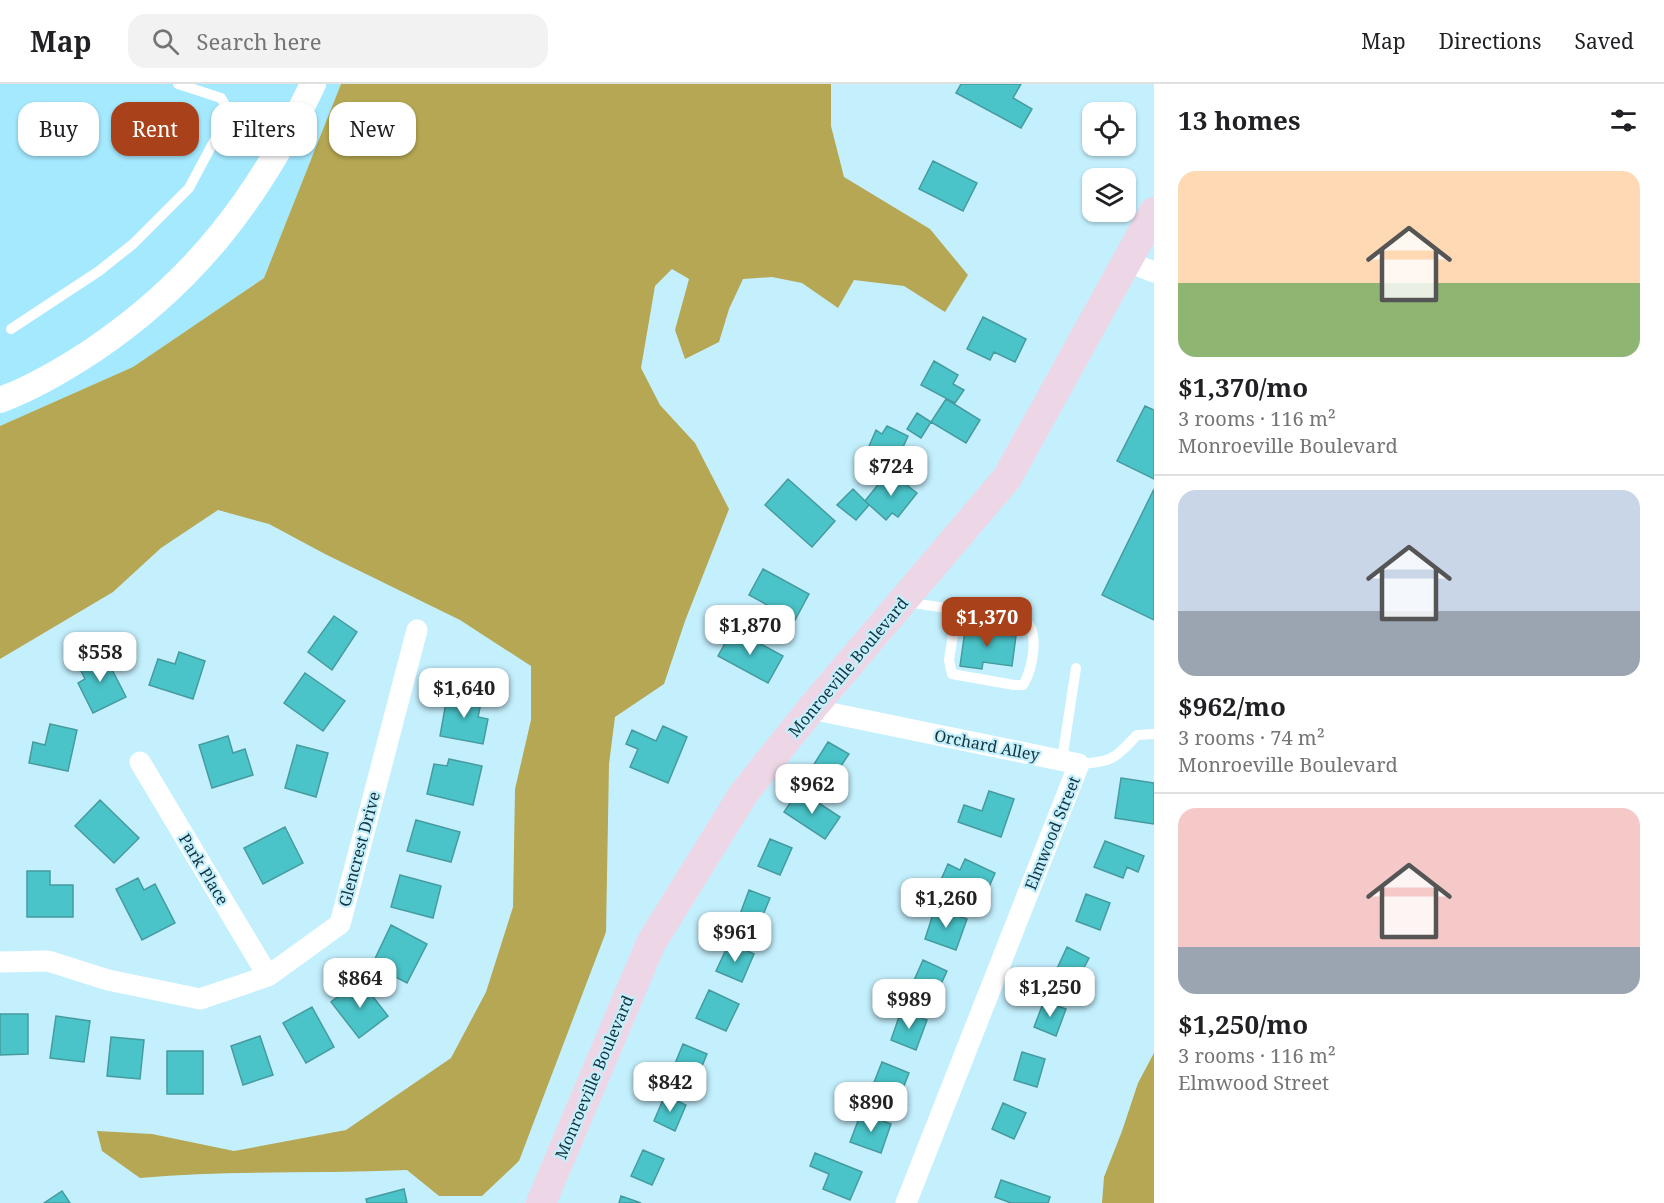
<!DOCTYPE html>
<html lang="en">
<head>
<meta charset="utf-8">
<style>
	:root { --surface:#fff; --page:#f2f2f2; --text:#202124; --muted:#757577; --line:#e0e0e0; --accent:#a9421b }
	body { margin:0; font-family:"Noto Serif",serif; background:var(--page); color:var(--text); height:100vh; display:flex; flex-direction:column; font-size:22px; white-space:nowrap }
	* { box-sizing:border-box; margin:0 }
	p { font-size:20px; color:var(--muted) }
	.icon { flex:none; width:33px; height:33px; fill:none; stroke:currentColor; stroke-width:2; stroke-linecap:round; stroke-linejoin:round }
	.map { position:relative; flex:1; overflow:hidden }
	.panel { display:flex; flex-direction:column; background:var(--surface); width:510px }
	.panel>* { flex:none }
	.guide { position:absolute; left:18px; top:18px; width:570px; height:54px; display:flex; gap:12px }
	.controls { position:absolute; left:1082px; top:18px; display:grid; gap:12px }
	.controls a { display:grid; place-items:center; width:54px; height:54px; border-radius:12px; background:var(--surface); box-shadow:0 2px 4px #0004; font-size:30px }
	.price { position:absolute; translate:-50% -51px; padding:0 14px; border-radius:12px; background:#fff; color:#222; font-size:20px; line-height:39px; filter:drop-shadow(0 2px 3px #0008) }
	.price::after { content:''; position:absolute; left:50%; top:36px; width:18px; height:14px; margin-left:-9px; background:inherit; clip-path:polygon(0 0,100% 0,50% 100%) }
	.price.on { background:var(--accent); color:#fff }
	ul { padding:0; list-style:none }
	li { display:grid; align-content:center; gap:12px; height:318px; padding:0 24px }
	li+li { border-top:2px solid var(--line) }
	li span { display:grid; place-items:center; height:186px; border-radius:18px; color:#555 }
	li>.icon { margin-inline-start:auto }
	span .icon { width:108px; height:108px; fill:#fffc; stroke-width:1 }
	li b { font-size:26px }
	h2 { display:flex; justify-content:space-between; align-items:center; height:72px; padding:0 24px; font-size:26px }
	.tag { padding:0 21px; border-radius:18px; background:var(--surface); box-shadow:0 2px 4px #0004; font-size:21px; line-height:54px }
	.tag.on { background:var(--accent); color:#fff }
	header { display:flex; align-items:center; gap:36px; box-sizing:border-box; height:84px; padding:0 30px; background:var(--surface); border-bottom:2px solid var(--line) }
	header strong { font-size:28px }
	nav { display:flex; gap:33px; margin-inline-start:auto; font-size:21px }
	.search { width:420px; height:54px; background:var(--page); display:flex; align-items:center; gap:15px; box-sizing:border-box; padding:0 21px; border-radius:18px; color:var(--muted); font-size:22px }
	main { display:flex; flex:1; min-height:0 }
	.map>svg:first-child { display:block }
	.built { fill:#a5e9fe }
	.forest { fill:#b5a753 }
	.building { fill:#4ac4c9; stroke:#469b9f; stroke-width:1.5 }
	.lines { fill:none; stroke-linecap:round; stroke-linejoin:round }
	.service { stroke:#fff; stroke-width:10 }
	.minor { stroke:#fff; stroke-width:21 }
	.tertiary { stroke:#fff; stroke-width:26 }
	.secondary { stroke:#edd7e6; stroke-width:30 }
	.labels { text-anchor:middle; stroke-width:4.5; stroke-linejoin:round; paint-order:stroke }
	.street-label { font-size:16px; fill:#14343d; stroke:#c4f0fe }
</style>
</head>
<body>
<header>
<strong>Map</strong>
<div class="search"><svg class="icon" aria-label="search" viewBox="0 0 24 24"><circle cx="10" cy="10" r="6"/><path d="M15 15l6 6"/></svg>Search here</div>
<nav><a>Map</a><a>Directions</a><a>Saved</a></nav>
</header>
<main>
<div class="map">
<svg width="1154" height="1119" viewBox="0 0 1154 1119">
	<rect width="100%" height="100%" fill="#c4f0fe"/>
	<!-- built -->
	<path class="built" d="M 0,0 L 341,0 L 264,194 L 133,283 L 0,342 Z"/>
	<!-- forest -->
	<path class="forest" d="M 341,0 L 831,0 L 831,42 L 844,93 L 930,145 L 968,191 L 945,228 L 904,202 L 854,196 L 838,224 L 802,199 L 772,193 L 743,195 L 729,225 L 719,258 L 685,275 L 675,246 L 689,195 L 672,185 L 655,202 L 641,284 L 660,321 L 695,359 L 729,425 L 685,537 L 664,600 L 615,633 L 609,680 L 606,848 L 519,1077 L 482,1112 L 439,1112 L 407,1086 C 318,1090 229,1086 140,1094 L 102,1067 L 97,1047 L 152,1050 L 234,1067 L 346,1046 L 451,974 L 486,908 L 513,823 L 515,705 L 531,636 L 531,582 L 460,536 L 325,470 L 269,440 L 218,426 L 161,464 L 113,508 L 0,575 L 0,342 L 133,283 L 264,194 Z
		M 1154,969 L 1154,1119 L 1102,1119 L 1104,1093 L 1122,1047 L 1138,999 Z"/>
	<!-- building -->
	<path class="building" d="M 961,0 L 1021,0 L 1013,14 L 1032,25 L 1021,44 L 956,9 Z
		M 933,77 L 977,99 L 963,127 L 919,105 Z
		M 983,233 L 1026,255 L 1015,278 L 994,268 L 990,276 L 967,265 Z
		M 934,277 L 958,291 L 953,300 L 964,306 L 955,319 L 921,301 Z
		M 946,315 L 980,336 L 966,359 L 931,338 Z
		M 1145,322 L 1154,326 L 1154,395 L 1117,377 Z
		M 917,329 L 931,338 L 921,354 L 907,345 Z
		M 887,342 L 908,352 L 895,381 L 867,367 L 876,346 L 882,350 Z
		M 889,387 L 917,409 L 898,433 L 892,429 L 886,436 L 865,417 Z
		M 788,395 L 835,437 L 812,463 L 765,421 Z
		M 853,405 L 869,421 L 856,436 L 837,421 Z
		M 1154,405 L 1154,536 L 1102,511 Z
		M 763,485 L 809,510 L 795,536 L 749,511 Z
		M 334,532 L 357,548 L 332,586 L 308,568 Z
		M 987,541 L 1003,543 L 1002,551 L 1016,552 L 1012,582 L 983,578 L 982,585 L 960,582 L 965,546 L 985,548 Z
		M 733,545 L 783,572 L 768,599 L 718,572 Z
		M 103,568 L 126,613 L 93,629 L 78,599 L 85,595 L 78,581 Z
		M 179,568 L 205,577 L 193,615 L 149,601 L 158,575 L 175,580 Z
		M 305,589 L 345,617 L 323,647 L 284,619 Z
		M 448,607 L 482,614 L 478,633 L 488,635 L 483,660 L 440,652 Z
		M 50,640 L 77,646 L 68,687 L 29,679 L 33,658 L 45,661 Z
		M 663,642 L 687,653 L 668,699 L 630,683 L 638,665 L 626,660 L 632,646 L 656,657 Z
		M 228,652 L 233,669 L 245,665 L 253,691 L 212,704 L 199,661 Z
		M 828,658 L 849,670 L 831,697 L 811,685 Z
		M 297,661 L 328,669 L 316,713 L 285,704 Z
		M 449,675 L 482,682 L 473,721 L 427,710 L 434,680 L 447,682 Z
		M 1121,694 L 1154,699 L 1154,740 L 1115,734 Z
		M 799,706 L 840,733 L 825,755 L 784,728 Z
		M 989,707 L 1014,715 L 1001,753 L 958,738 L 964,721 L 982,727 Z
		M 100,716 L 139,754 L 114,779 L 75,742 Z
		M 416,736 L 460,748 L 451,778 L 407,767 Z
		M 285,743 L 303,779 L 263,800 L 244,764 Z
		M 770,755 L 792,764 L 780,791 L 758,782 Z
		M 1105,757 L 1144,772 L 1138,788 L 1127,783 L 1123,794 L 1094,783 Z
		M 965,775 L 995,789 L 982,819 L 939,800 L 948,780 L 960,786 Z
		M 27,787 L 50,787 L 50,801 L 73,801 L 73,833 L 27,833 Z
		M 400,791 L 441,802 L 433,834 L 391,823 Z
		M 138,794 L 144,806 L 155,800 L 175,839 L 142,856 L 116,805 Z
		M 749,806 L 770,814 L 759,841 L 739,833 Z
		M 1086,810 L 1110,819 L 1100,846 L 1076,837 Z
		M 935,824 L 967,835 L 956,866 L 925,855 Z
		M 391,841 L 427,860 L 407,899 L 372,881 Z
		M 729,859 L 754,870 L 742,898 L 716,887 Z
		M 1067,863 L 1089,874 L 1076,899 L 1055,889 Z
		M 923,876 L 947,887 L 935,913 L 911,903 Z
		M 360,896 L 388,932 L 359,954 L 331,918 Z
		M 709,906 L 739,920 L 726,947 L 696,934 Z
		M 1044,917 L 1066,925 L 1056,952 L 1034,943 Z
		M 312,923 L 334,963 L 306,979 L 283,939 Z
		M 901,927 L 927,936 L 916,966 L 891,956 Z
		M 0,930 L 28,930 L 28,970 L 0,971 Z
		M 56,932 L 90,937 L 84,978 L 50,974 Z
		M 260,952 L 273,991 L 243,1001 L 231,962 Z
		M 111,953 L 144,956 L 140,995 L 107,992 Z
		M 683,960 L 707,970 L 696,997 L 672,987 Z
		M 167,967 L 203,967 L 203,1010 L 167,1010 Z
		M 1022,968 L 1045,975 L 1037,1003 L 1014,996 Z
		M 882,978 L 909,989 L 898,1017 L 871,1006 Z
		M 665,1011 L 686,1021 L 675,1047 L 654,1037 Z
		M 1003,1019 L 1026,1029 L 1014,1055 L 992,1045 Z
		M 861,1029 L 891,1040 L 881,1069 L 850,1058 Z
		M 643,1066 L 664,1075 L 652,1101 L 631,1092 Z
		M 815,1069 L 862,1088 L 850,1116 L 823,1105 L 829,1090 L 810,1082 Z
		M 1001,1096 L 1050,1113 L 1048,1119 L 1011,1119 L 995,1113 Z
		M 404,1105 L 407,1119 L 367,1119 L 366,1115 Z
		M 62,1107 L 70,1119 L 44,1119 Z
		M 621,1112 L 641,1119 L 619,1119 Z"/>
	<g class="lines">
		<!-- service -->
		<path class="service" d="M 11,245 L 99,187 L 133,160 L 189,104 L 220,46 L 228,26 L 221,14 L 178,0
			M 905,518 C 933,522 960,526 988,529 C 999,531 1014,530 1024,536 C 1041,547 1032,587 1023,601 L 1014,601 L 952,590 L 949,576 L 957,525
			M 1062,676 L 1076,584
			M 1079,680 C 1112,678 1115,675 1137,651 L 1154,650"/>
		<!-- minor -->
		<path class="minor" d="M 1128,178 L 1154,188
			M 811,625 L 1079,680 L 906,1119
			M 140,678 L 268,892
			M 0,878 L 48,877 L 108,896 L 200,915 L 268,892 L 340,840 L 417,546"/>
		<!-- tertiary -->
		<path class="tertiary" d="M 0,316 C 33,304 63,286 92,267 C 196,197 260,112 313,0"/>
		<!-- secondary -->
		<path class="secondary" d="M 541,1119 L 651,859 L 744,709 L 811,625 L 1007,394 L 1154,128"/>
	</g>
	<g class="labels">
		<!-- street labels -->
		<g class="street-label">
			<text transform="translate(848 583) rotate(-50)" y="6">Monroeville Boulevard</text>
			<text transform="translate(987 661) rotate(11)" y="6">Orchard Alley</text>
			<text transform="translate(1052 749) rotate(-68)" y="6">Elmwood Street</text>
			<text transform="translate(359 765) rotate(-75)" y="6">Glencrest Drive</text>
			<text transform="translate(204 785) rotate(59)" y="6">Park Place</text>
			<text transform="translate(594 993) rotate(-67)" y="6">Monroeville Boulevard</text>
		</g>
	</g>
</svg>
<div class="controls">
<a><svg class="icon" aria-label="locate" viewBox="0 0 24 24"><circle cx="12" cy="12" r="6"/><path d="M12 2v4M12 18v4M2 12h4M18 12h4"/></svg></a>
<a><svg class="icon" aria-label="layers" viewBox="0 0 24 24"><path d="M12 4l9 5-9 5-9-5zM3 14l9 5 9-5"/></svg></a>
</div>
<b class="price" style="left:891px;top:413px">$724</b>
<b class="price on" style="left:987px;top:564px">$1,370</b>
<b class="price" style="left:750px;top:572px">$1,870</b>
<b class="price" style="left:100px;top:599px">$558</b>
<b class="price" style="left:464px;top:635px">$1,640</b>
<b class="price" style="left:812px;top:731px">$962</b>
<b class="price" style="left:946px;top:845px">$1,260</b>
<b class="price" style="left:735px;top:879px">$961</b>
<b class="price" style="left:360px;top:925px">$864</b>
<b class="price" style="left:1050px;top:934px">$1,250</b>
<b class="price" style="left:909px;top:946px">$989</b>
<b class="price" style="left:670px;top:1029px">$842</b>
<b class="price" style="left:871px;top:1049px">$890</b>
<div class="guide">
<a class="tag">Buy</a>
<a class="tag on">Rent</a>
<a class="tag">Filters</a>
<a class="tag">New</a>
</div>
</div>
<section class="panel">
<h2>13 homes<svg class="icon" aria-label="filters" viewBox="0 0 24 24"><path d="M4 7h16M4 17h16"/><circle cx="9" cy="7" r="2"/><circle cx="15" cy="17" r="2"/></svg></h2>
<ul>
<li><span style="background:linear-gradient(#ffd9b3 60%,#8fb573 0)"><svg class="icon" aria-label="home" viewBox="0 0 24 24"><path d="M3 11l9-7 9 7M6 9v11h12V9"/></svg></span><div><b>$1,370/mo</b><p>3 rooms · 116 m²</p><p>Monroeville Boulevard</p></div></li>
<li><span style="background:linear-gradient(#c9d6e8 65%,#9aa5b1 0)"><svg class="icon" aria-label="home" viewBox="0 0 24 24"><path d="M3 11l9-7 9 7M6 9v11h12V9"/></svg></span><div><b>$962/mo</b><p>3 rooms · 74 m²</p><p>Monroeville Boulevard</p></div></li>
<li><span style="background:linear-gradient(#f6c9c9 75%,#9aa5b1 0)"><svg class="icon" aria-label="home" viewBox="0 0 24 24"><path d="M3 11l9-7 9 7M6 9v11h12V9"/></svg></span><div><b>$1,250/mo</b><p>3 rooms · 116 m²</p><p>Elmwood Street</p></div></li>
</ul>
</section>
</main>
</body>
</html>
